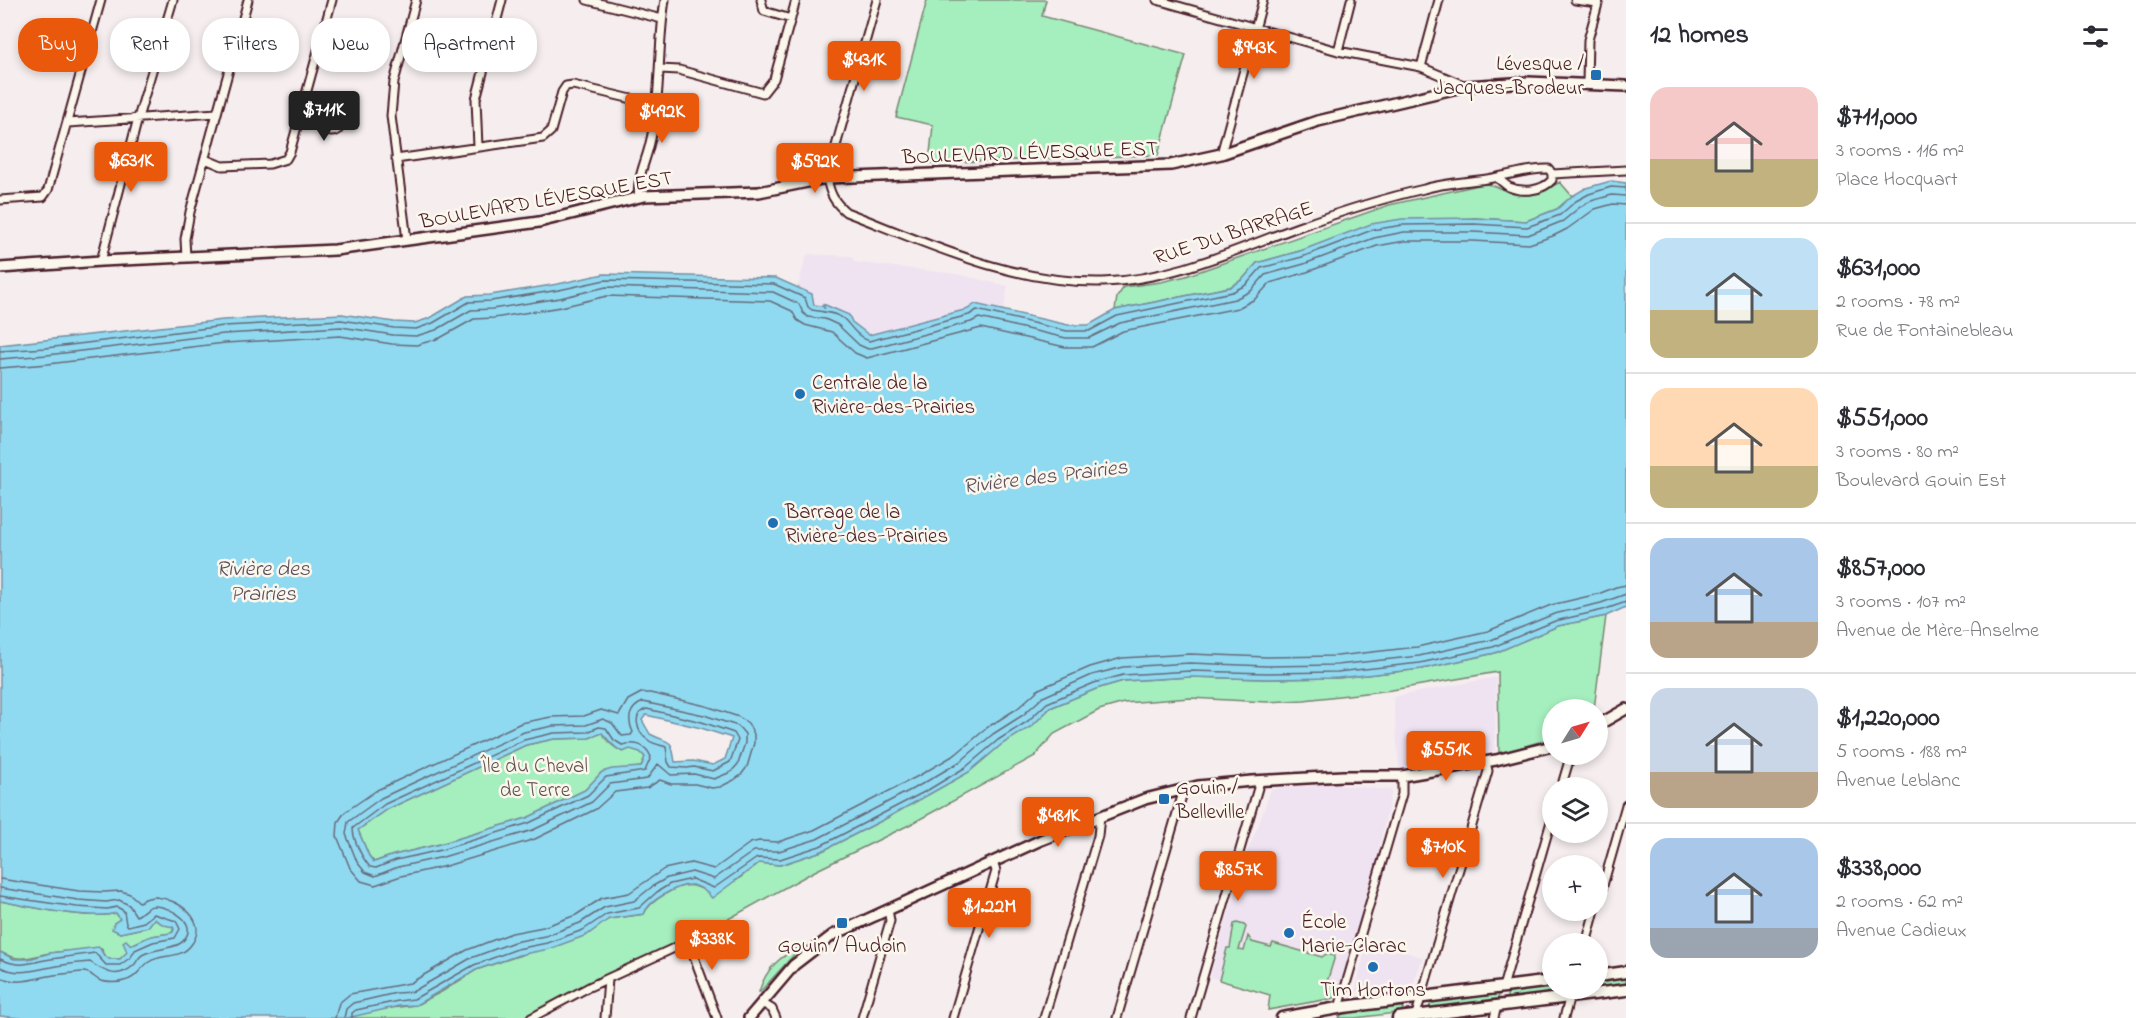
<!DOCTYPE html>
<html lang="en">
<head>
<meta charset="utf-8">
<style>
	:root { --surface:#fff; --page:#f2f2f3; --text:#2b2b33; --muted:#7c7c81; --line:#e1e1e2; --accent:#ea580c }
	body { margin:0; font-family:"Indie Flower",sans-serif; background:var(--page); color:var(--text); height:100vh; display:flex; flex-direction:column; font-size:22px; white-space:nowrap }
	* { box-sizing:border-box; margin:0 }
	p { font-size:20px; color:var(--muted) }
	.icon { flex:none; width:33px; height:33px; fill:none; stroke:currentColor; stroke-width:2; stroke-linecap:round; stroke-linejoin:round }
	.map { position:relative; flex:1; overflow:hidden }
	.side { display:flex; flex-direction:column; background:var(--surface); width:510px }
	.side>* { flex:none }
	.top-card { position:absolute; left:18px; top:18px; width:570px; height:54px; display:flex; gap:12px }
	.needle { width:39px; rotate:53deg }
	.controls { position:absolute; left:1542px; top:699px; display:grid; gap:12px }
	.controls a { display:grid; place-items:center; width:66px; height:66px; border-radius:50%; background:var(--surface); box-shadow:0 3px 9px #0003; font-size:30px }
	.price { position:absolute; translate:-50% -51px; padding:0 14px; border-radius:6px; background:var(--accent); color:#fff; font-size:20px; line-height:39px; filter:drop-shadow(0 2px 3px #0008) }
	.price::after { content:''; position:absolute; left:50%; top:36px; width:18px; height:14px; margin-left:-9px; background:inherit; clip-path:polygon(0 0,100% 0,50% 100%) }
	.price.active { background:#222; color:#fff }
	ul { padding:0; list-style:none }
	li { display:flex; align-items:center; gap:18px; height:150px; padding:0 24px }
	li+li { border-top:2px solid var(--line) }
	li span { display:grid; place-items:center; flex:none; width:168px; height:120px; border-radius:18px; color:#555 }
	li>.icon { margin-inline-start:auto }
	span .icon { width:72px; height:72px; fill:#fffc; stroke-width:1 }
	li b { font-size:26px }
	h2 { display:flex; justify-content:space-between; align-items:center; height:72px; padding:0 24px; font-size:26px }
	.tag { padding:0 21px; border-radius:24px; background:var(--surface); box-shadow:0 3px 9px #0003; font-size:21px; line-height:54px }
	.tag.active { background:var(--accent); color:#fff }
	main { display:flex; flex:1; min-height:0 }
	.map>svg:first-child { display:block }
	.built { fill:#efe3f1 }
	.green { fill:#a5eebd; stroke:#788674; stroke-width:1.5 }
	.water { fill:#90daf1; stroke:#748fa2; stroke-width:1.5; fill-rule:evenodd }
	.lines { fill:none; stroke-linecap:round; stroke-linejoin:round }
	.shore { stroke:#666a7a; stroke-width:1.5 }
	.street-casing { stroke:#4a1f2b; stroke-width:11 }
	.secondary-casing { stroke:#4a1f2b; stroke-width:14 }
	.primary-casing { stroke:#4a1f2b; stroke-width:15 }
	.street { stroke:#fbf7ec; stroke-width:7 }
	.secondary { stroke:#fbf7ec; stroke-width:9 }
	.primary { stroke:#fbf7ec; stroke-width:10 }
	.poi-dot { fill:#1f6fb2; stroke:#fbf7ec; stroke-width:2 }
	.labels { text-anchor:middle; stroke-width:5; stroke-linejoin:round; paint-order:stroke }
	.poi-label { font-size:21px; fill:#4a1f2b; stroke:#fbf7ec; text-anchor:start }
	.street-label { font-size:21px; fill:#4a1f2b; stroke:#fbf7ec }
	.park-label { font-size:21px; fill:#615350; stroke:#fbf7ec }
	.water-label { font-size:22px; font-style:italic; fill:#5c4e5c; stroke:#fbf7ec }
</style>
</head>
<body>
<main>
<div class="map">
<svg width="1626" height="1018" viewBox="0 0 1626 1018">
	<rect width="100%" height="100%" fill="#f6eeee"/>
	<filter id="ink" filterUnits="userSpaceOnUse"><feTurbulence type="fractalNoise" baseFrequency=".0167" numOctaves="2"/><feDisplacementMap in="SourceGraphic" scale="12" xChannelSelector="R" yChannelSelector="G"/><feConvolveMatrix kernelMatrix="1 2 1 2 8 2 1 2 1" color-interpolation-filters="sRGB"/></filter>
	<g filter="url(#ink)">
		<!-- built -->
		<path class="built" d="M 807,254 L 852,256 L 854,262 L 957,274 L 1008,286 L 1004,310 L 975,304 L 968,309 L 869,335 L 852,322 L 814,305 L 797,289 Z
			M 1496,677 L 1495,751 L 1399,769 L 1393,697 Z
			M 1329,784 L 1392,790 L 1370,889 L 1339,993 L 1336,997 L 1268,1010 L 1269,995 L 1210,977 L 1243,863 L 1259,823 L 1271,789 Z
			M 1367,941 L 1423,957 L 1413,985 L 1355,992 Z"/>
		<!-- green -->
		<path class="green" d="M 927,0 L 1046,0 L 1042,16 L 1186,55 L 1158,155 L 929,163 L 933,125 L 896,117 Z
			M 1560,182 L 1572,196 L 1557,209 L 1526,221 L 1474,218 L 1300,251 L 1257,263 L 1242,280 L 1230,287 L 1115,310 L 1117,297 L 1124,287 L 1161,282 L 1186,276 L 1389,205 L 1483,184 C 1496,184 1503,191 1514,194 C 1530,198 1547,190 1560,182 Z
			M 1606,616 L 1594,709 L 1552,710 L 1552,738 L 1499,754 L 1498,672 L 1392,690 L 1304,700 L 1267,702 L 1190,698 L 1124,703 L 1099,710 L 1054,734 L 1035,756 L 911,824 L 815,871 L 685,943 L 526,1018 L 347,1018 L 374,1010 L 416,1005 L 443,991 L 476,970 L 524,954 L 609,919 L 644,914 C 649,901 679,883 693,886 C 697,886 702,890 706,891 L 737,880 L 759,863 L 780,865 L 822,851 L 883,820 L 969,772 L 1002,744 L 1032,726 L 1050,708 L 1096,689 L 1123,681 L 1190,677 L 1267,679 L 1338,678 L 1422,669 L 1495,653 L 1558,626 Z
			M 602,733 C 609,742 612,747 623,752 L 630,748 L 641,752 L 645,757 L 641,767 L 602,772 L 585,790 L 527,818 L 440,844 L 394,855 L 374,862 L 369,856 L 358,830 L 388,809 L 526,745 L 554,739 L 589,738 Z
			M 0,901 C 28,906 91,921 116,913 L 120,919 L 114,923 L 120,933 L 147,927 L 154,919 L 173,927 L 173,932 C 167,935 161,934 154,936 C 146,938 138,942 131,945 L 128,943 L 128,952 L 120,959 L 109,959 L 103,954 L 102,949 C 85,950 67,950 50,953 C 28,957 22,963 0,952 Z
			M 1237,923 L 1244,925 L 1246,927 L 1239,950 L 1244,951 L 1248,936 L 1252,942 L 1271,947 L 1273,943 L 1322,957 L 1326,954 L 1335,956 L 1327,982 L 1336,986 L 1334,998 L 1268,1010 L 1270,995 L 1219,980 L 1227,948 L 1230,948 L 1234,924 Z
			M 802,946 L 760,992 L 759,992 C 766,968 780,956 802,946 Z
			M 1626,978 L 1626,985 L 1598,988 L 1598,981 Z
			M 1552,987 L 1552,988 L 1565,989 L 1563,992 L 1507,999 L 1507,992 Z
			M 1499,993 L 1498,1000 L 1429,1009 L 1431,1002 Z
			M 1404,1005 L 1402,1008 L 1404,1012 L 1355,1018 L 1339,1018 L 1342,1013 Z"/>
		<!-- water -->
		<path class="water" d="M 1611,181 L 1626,183 L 1626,607 L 1606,616 L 1558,626 L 1495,653 L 1422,669 L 1338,678 L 1267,679 L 1190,677 L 1123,681 L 1096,689 L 1050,708 L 1032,726 L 1002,744 L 969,772 L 883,820 L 822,851 L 780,865 L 759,863 L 712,898 C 707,892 699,886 692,885 C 678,884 648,901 644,914 L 609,919 L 587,935 L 549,949 L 519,955 L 476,970 L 416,1005 L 399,1006 L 347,1018 L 20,1018 L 0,1016 L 0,952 L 14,959 L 29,959 L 50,953 L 99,947 L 103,954 L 109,959 L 120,959 L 127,952 L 123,942 L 126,940 L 131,945 C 138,942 145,938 152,936 C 159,934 166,935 173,932 L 174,929 L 173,927 L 164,925 L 154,919 L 148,927 L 120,933 L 112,929 L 114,923 L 120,919 L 116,913 C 90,921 29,906 0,901 L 0,345 L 223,320 L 342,314 L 394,322 L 415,323 L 430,318 L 467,296 L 490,295 L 558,284 L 604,274 L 776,278 L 812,294 L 814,305 L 822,306 L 825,309 L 823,304 L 849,315 L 852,322 L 869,335 L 968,309 L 975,304 L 1068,325 L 1089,325 L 1115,310 L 1230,287 L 1242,280 L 1257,263 L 1300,251 L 1371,224 L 1402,219 L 1474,218 L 1526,221 L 1557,209 L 1572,196 L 1586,188 ZM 646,715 L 701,728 L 732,738 L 725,759 L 713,765 L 693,761 L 675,762 C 671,736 671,745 650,734 L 642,720 ZM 602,733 C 610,741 612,747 623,752 L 630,749 L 640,752 L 645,757 L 641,767 L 612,769 L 602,772 L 585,790 L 527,818 L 440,844 L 394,855 L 374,862 L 369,856 L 358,830 L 388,809 L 526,745 L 554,739 L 589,738 Z"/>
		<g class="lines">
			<!-- shore -->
			<path class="shore" d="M 0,351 L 46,348 L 224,326 L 341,320 L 394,328 L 416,329 L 433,323 L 469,302 L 491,301 L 559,290 L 605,280 L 774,284 L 805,298 L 808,307 L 812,310 C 822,312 835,312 844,319 C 852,327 856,336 869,341 L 969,315 L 977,310 L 1067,331 L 1089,331 L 1117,316 L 1232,292 L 1246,285 L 1261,268 L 1302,257 L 1372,230 L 1403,225 L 1474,224 L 1527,227 L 1560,215 L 1576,201 L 1589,194 L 1611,187 L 1626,188
				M 0,359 L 47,355 L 224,334 L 341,327 L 393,335 L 416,336 L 436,330 L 471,310 L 492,309 L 560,298 L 606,287 L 773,292 L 799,304 L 803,313 L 808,317 L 825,319 L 838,325 L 859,345 L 868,349 L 971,322 L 979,318 L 1066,338 L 1089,338 L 1120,323 L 1235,299 L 1251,291 L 1265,275 L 1304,264 L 1374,238 L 1404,232 L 1473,232 L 1528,235 L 1563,221 L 1580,207 L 1591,201 L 1612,195 L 1626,196
				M 0,368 L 48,364 L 225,343 L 340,336 L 392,344 L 417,345 L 440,338 L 474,319 L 494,318 L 561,307 L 607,296 L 770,301 L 792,311 L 797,320 L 805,325 L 832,332 L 855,353 L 867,358 L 981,328 L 1065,347 L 1092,347 L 1123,331 L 1238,308 L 1255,299 L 1270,283 L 1307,272 L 1377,246 L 1405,241 L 1473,241 L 1529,244 L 1553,236 L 1567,229 L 1595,209 L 1613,204 L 1626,205
				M 641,693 L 650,693 L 706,706 L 739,717 L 748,723 L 754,734 L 754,743 L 747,767 L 741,775 L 734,780 L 720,787 L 712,788 L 695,784 L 671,784 L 660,780 L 647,788 L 615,792 L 596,809 L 535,839 L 446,866 L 401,876 L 375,885 L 361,881 L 350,868 L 337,836 L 338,822 L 345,812 L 377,790 L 521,723 L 551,717 L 584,716 L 601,710 L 619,715 L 628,700 Z
				M 643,702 L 704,715 L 725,722 L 738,726 L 745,734 L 745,743 L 738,764 L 731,772 L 714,779 L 694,774 L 671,775 L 658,764 L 647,779 L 610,784 L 592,802 L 533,830 L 443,857 L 398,867 L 375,876 L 365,872 L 357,862 L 346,834 L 348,822 L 381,798 L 415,782 L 524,732 L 553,726 L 586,725 L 603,719 L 612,723 L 622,736 L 631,735 L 633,732 C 627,719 629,708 643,702 Z
				M 647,709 L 702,722 L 734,733 L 738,740 L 730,762 L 713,771 L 694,767 L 687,768 L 671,767 L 668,762 L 666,747 C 660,745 653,744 648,740 C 637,733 631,713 647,709 Z
				M 599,727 L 606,728 L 614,740 L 622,745 C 634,742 646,744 651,757 L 645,771 L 606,777 L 588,795 L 529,823 L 441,850 L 396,860 L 376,868 L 370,867 C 362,858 353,840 353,828 L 385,804 L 524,740 L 554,733 L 587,732 Z
				M 0,879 L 79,891 L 104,892 L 121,891 L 130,894 L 139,902 C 144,899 150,897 156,897 C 179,899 210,921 191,945 C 180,960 162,953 149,962 C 140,968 136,979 124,981 C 118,983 108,983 101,981 C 93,978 91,971 81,972 C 72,973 63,974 54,975 C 35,978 19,986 0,977
				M 0,888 L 78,900 L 106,902 L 119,900 L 129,905 L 136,916 C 143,914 146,905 156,906 C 171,907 200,923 183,941 C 176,949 156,948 144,954 C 139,956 138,960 135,964 C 119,980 106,973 90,962 C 78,963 64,964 52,967 C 33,970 19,976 0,967
				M 0,896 L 77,907 L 107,909 L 117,907 L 124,911 L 126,924 L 128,926 L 144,922 L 154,914 L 176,921 L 180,929 L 175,938 L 153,942 L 135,950 L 131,957 L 120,965 L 106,965 L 95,953 C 80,955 65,957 51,959 C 30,962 22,969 0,959
				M 335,1018 L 339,1003 L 350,994 L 410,983 L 467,950 L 512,933 L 543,927 L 576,915 L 602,898 L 629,893 L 664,869 L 691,863 L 714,869 L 750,843 L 759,841 L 778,842 L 814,830 L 920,775 L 956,754 L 988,727 L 1018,708 L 1039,689 L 1090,667 L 1122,658 L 1190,654 L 1267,657 L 1337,656 L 1417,647 L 1488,631 L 1551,605 L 1598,594 L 1616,587 L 1626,585
				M 344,1018 L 346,1009 L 353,1003 L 396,993 L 412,992 L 471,958 L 514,942 L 545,936 L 580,923 L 605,907 L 634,901 L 653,886 L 667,878 L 692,872 L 714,879 L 754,851 L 779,851 L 817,839 L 924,783 L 961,761 L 993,734 L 1023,715 L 1043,697 L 1092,675 L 1123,667 L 1190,663 L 1267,666 L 1337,665 L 1419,656 L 1491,640 L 1554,614 L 1601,603 L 1626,594
				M 352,1018 L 352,1013 L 356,1010 L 398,1001 L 414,999 L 474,965 L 517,949 L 547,943 L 583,930 L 607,914 L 639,908 L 657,892 L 670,884 L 692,879 L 714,888 L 757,858 L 780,859 L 820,846 L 928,790 L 966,767 L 998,740 L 1028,721 L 1047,703 L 1094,683 L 1123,675 L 1190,671 L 1267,673 L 1337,672 L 1420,663 L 1493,647 L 1555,621 L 1603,610 L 1626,602"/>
			<!-- street casing -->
			<g class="street-casing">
				<path id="street" d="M 587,0 L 662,19
					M 761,0 L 764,11 L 791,19
					M 877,0 L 827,178 C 830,194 834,202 846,212 C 929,244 1013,284 1103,282 C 1171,280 1235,250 1298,227 C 1337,213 1384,198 1424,189 C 1444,183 1466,182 1487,179 C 1508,176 1528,168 1549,169 L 1552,174 L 1552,180 C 1542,191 1523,193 1509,187 C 1505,185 1501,180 1497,178
					M 1157,0 L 1338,51 L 1421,67 L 1466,86
					M 1575,0 L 1598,3
					M 1338,51 L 1351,0
					M 1421,67 L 1439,0
					M 660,69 L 679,70 L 763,93 L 774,79 L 796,0
					M 1587,83 L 1588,40 L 1599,0
					M 301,112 L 323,120
					M323 123a9 9 0 1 1 18 0a9 9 0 1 1-18 0Z
					M 68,123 L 217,113
					M 478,147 L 476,99 L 502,0
					M 1221,154 L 1263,0
					M 205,159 L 222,166 L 270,164 L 286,159 L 290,152 L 332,0
					M 396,159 L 543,138 L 551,131 L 562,92 L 566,86 L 573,85 L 657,105
					M 1552,174 L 1626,170
					M 639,197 C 636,181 645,163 649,147 C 662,99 657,49 665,0
					M 0,200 L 43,197 L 48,190 L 101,0
					M 407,240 L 391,116 L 394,82 L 416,0
					M 186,257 L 185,239 L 190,212 L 248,0
					M 101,261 L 138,118 L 173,0
					M 1561,788 L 1571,754
					M 1598,903 L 1626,805
					M 1586,944 L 1595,910
					M 1503,987 L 1552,818
					M 762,1003 L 772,1009 L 776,1018
					M 1339,1008 L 1402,794 L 1402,776
					M 531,1018 L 589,987 L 685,943 L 691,949 L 717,1018
					M 605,1018 L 608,979
					M 862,1018 L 890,921 L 888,909
					M 953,1018 L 996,871 L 993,862
					M 1044,1018 L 1098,836 L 1100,816
					M 1117,1018 L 1184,789
					M 1191,1018 L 1260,781
					M 1415,1018 L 1486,778 L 1488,771 L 1486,762
					M 1494,1018 L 1497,1006
					M 1564,1018 L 1572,988"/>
			</g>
			<!-- secondary casing -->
			<g class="secondary-casing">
				<path id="secondary" d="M 0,268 L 101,261 L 335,250 L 539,222 L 644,196 L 759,192 L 827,178 L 1171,165 L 1221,154 L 1318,121 L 1466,86 L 1528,82 L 1626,86
					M 1598,725 L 1626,709
					M 749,1018 L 794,965 L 833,935 L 1041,840 L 1145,799 L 1198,786 L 1252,781 L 1343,776 L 1402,776 L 1496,760 L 1552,746"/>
			</g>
			<!-- primary casing -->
			<g class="primary-casing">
				<path id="primary" d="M 1598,976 L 1626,972
					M 1282,1018 L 1344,1007 L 1552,981
					M 1398,1018 L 1626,990"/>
			</g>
			<!-- street -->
			<use href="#street" class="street"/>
			<!-- secondary -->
			<use href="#secondary" class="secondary"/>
			<!-- primary -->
			<use href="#primary" class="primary"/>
		</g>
	</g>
	<!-- markers -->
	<g class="poi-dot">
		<rect x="1590" y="69" width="12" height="12" rx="3"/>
		<circle cx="800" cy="394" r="6"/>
		<circle cx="773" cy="523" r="6"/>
		<rect x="1158" y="793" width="12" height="12" rx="3"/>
		<rect x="836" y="917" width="12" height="12" rx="3"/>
		<circle cx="1289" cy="933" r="6"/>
		<circle cx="1373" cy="967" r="6"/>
	</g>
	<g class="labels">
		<!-- poi labels -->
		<g class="poi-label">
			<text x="1584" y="70" text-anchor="end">Lévesque /<tspan x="1584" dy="24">Jacques-Brodeur</tspan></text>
			<text x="812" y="389">Centrale de la<tspan x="812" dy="24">Rivière-des-Prairies</tspan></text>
			<text x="785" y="518">Barrage de la<tspan x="785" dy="24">Rivière-des-Prairies</tspan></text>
			<text x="1176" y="794">Gouin /<tspan x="1176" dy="24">Belleville</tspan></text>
			<text x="1301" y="928">École<tspan x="1301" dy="24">Marie-Clarac</tspan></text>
			<text x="842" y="952" text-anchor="middle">Gouin / Audoin</text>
			<text x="1373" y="996" text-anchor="middle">Tim Hortons</text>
		</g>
		<!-- street labels -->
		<g class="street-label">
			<text transform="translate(1030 152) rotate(-2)" y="7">BOULEVARD LÉVESQUE EST</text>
			<text transform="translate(546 199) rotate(-10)" y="7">BOULEVARD LÉVESQUE EST</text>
			<text transform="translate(1233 232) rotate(-18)" y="7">RUE DU BARRAGE</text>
		</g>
		<!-- park labels -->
		<g class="park-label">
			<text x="535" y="772">Île du Cheval<tspan x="535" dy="24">de Terre</tspan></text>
		</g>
		<!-- water labels -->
		<g class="water-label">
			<text transform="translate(1045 475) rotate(-7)" y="8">Rivière des Prairies</text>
			<text x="263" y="575">Rivière des<tspan x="263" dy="25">Prairies</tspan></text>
		</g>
	</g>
</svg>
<div class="controls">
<a><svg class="needle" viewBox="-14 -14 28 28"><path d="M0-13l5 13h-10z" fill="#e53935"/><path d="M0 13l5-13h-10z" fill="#7c7c81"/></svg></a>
<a><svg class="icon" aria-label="layers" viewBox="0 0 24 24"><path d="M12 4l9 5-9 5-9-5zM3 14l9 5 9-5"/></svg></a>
<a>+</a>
<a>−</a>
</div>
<b class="price" style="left:1254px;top:80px">$943K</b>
<b class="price" style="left:864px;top:92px">$431K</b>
<b class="price active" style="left:324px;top:142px">$711K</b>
<b class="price" style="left:662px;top:144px">$492K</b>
<b class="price" style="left:131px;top:193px">$631K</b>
<b class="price" style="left:815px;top:194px">$592K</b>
<b class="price" style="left:1446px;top:782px">$551K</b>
<b class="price" style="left:1058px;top:848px">$481K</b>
<b class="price" style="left:1443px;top:879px">$710K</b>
<b class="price" style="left:1238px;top:902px">$857K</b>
<b class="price" style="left:989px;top:939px">$1.22M</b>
<b class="price" style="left:712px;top:971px">$338K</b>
<div class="top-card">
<a class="tag active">Buy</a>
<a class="tag">Rent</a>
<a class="tag">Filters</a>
<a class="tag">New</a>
<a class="tag">Apartment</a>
</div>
</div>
<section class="side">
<h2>12 homes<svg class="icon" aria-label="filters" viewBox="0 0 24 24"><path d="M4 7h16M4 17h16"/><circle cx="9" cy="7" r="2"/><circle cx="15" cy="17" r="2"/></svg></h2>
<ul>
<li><span style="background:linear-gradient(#f6c9c9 60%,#c2b280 0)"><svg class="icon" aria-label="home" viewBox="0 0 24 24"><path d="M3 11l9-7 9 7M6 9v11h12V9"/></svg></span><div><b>$711,000</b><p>3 rooms · 116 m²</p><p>Place Hocquart</p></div></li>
<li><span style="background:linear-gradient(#bfe0f5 60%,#c2b280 0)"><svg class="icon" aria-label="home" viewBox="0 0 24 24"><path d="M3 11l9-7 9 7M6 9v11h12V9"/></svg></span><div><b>$631,000</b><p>2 rooms · 78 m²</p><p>Rue de Fontainebleau</p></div></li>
<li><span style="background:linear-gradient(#ffd9b3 65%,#c2b280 0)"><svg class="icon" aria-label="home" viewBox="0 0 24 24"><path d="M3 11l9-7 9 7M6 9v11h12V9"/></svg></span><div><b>$551,000</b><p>3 rooms · 80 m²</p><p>Boulevard Gouin Est</p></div></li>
<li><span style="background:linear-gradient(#a9c7e8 70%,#b9a48a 0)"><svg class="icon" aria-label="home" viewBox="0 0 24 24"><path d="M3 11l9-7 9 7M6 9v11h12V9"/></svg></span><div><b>$857,000</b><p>3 rooms · 107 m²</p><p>Avenue de Mère-Anselme</p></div></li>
<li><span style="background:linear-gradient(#c9d6e8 70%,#b9a48a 0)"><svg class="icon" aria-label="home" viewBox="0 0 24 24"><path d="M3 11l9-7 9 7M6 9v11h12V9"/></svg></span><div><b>$1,220,000</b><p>5 rooms · 188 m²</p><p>Avenue Leblanc</p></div></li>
<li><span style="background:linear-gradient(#a9c7e8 75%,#9aa5b1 0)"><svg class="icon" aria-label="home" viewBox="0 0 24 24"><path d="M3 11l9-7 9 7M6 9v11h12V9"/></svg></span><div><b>$338,000</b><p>2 rooms · 62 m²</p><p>Avenue Cadieux</p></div></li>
</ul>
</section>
</main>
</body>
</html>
